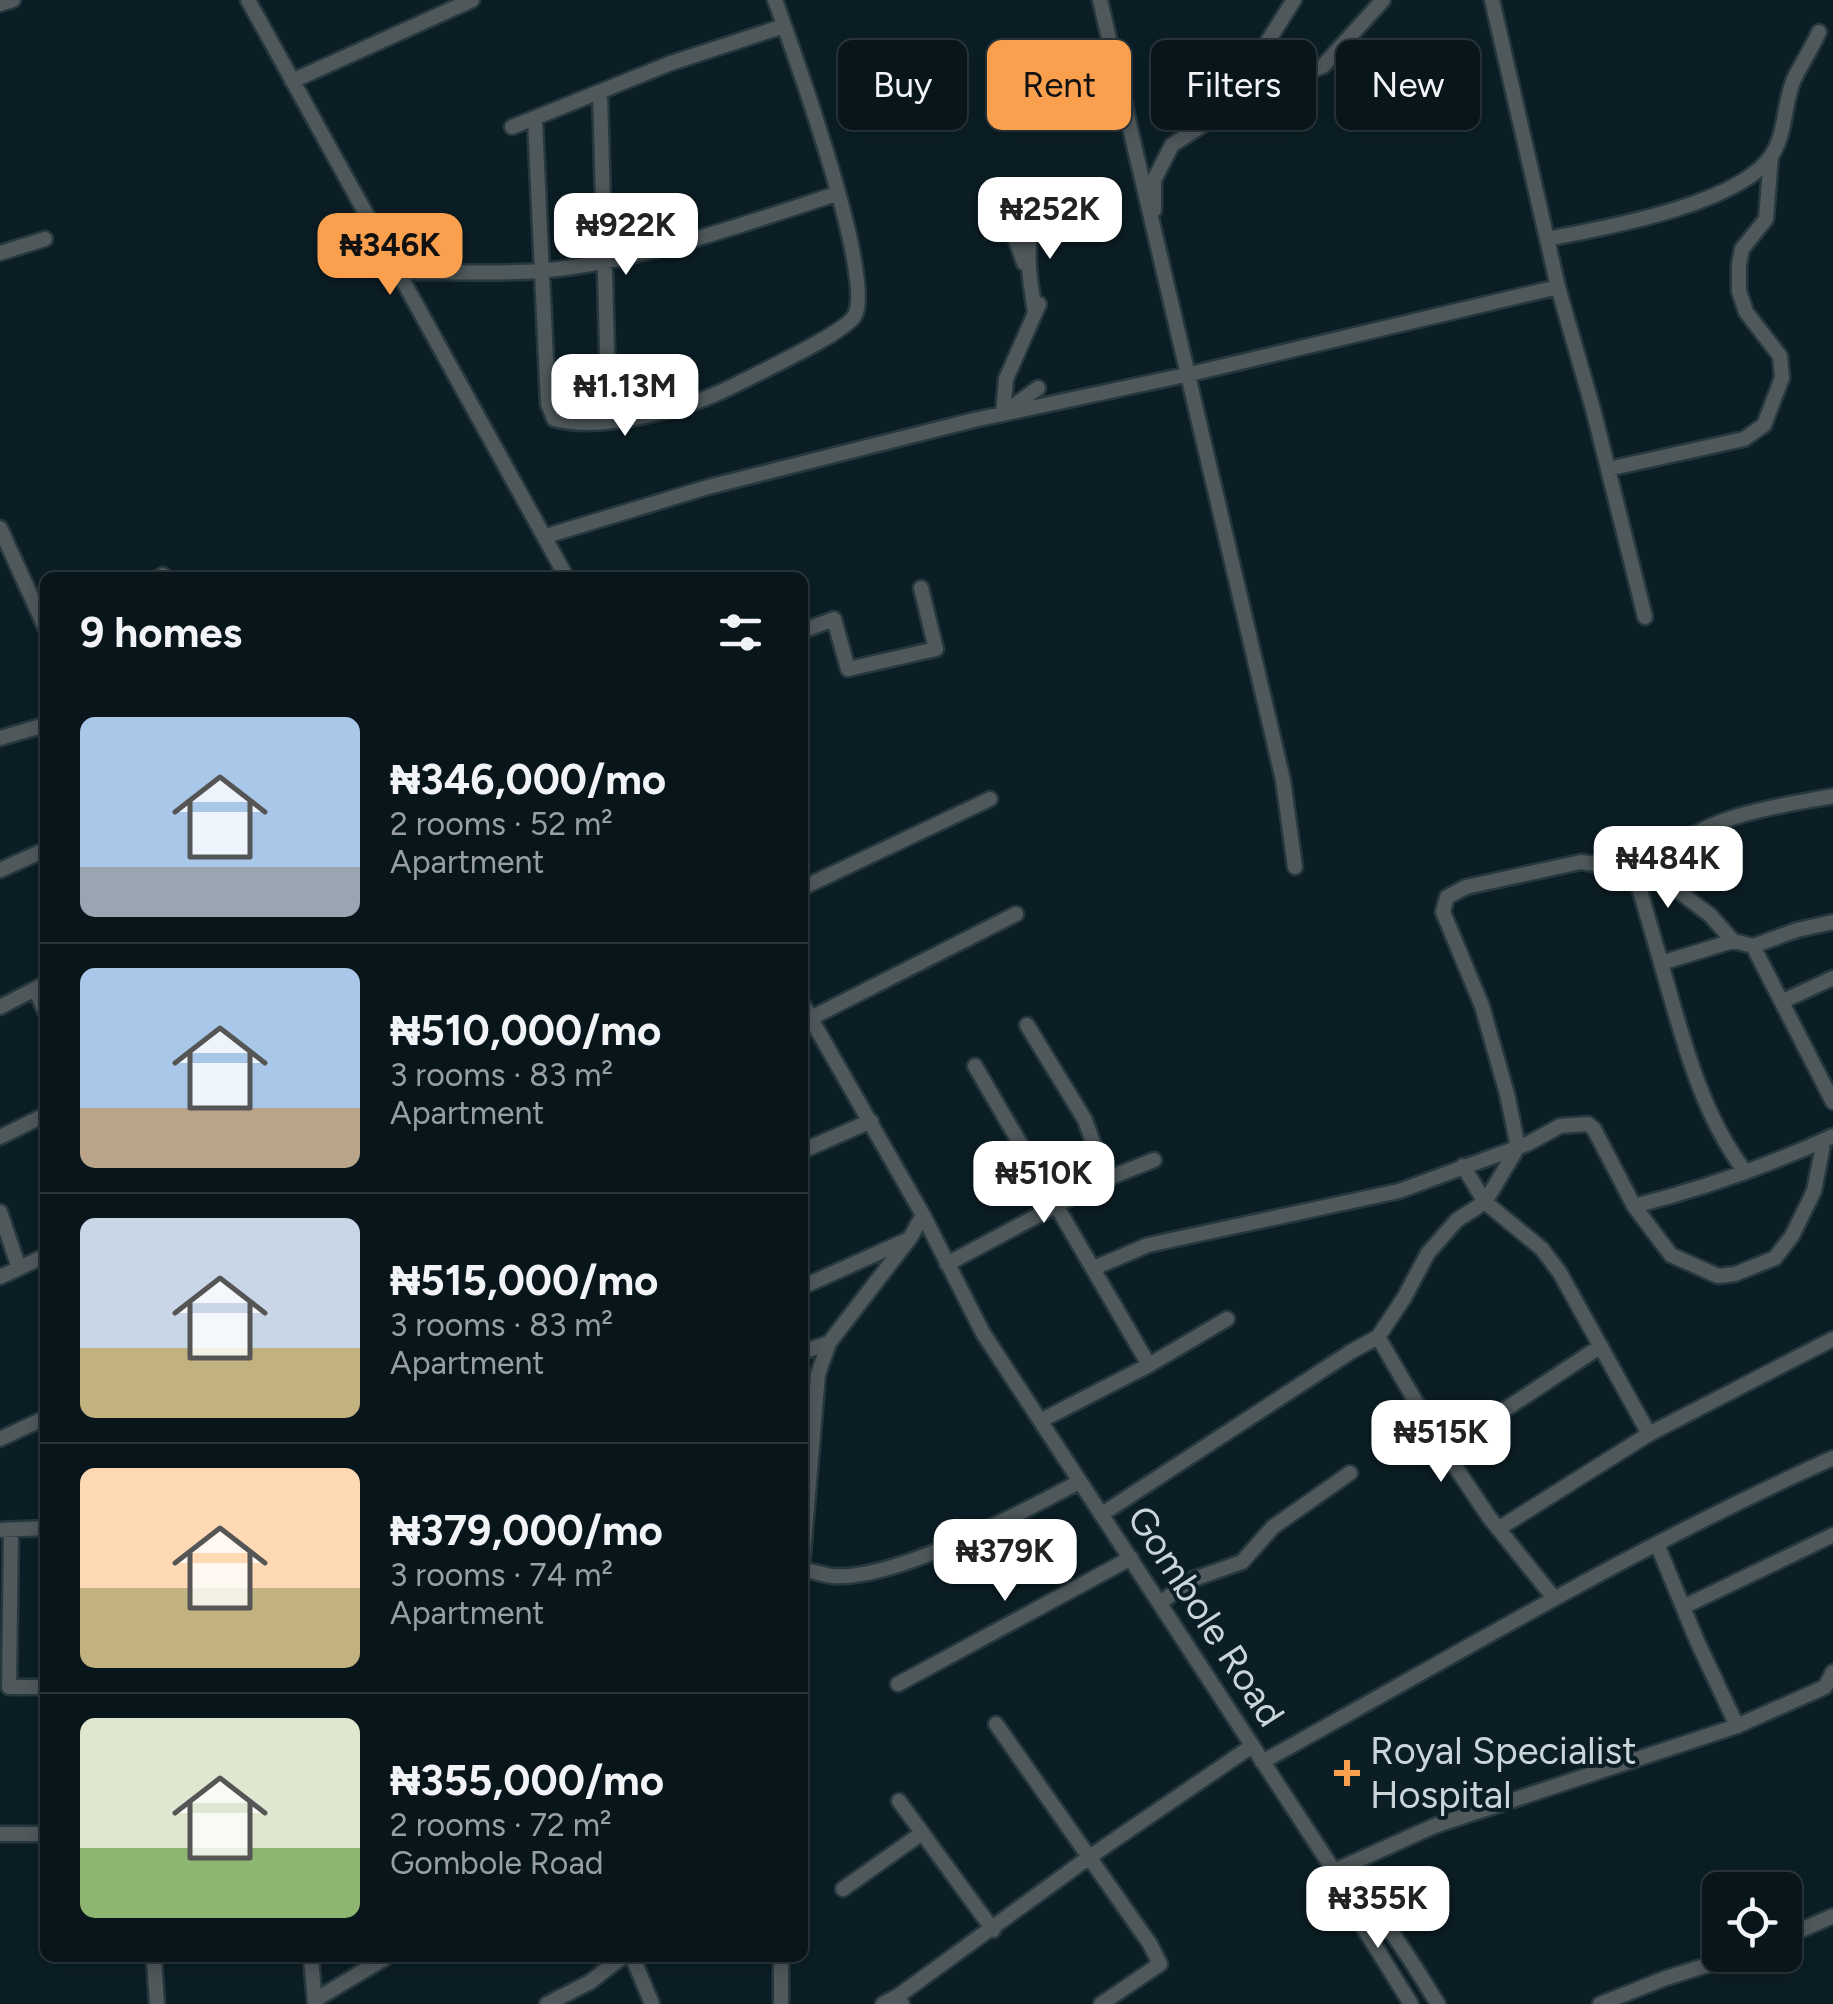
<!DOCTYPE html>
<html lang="en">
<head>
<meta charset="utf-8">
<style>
	:root { --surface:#08161c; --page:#111f25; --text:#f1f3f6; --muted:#989fa3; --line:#29353b; --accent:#fa9f4e }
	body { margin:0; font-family:Figtree,sans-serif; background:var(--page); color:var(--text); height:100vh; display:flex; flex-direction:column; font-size:38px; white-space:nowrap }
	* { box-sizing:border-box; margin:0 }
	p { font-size:32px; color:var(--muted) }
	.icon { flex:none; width:55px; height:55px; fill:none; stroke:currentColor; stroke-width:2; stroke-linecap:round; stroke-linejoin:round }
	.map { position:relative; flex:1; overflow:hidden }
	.details { position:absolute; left:40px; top:572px; width:768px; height:1390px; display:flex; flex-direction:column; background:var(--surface); border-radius:15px; box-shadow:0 5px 15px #0003,0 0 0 2px var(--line) }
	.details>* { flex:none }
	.top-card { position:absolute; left:838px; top:40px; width:845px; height:90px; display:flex; gap:20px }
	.buttons { position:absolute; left:1702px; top:1872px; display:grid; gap:20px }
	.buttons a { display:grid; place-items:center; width:100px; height:100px; border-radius:15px; background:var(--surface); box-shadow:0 5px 15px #0003,0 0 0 2px var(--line); font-size:50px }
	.price { position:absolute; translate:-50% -85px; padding:0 22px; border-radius:20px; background:#fff; color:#222; font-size:32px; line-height:65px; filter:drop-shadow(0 2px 5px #0008) }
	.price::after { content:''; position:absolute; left:50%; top:60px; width:30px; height:22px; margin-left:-15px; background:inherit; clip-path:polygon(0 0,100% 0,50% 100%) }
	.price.active { background:var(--accent); color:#111 }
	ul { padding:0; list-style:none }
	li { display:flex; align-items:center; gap:30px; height:250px; padding:0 40px }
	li+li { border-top:2px solid var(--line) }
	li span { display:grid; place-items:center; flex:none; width:280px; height:200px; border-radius:15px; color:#555 }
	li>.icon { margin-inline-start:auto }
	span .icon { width:120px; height:120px; fill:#fffc; stroke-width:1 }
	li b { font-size:42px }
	h2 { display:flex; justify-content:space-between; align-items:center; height:120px; padding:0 40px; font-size:42px }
	.pill { padding:0 35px; border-radius:15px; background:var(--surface); box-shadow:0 5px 15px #0003,0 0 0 2px var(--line); font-size:35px; line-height:90px }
	.pill.active { background:var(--accent); color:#111 }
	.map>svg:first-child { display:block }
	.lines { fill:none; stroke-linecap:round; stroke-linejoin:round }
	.minor-casing { stroke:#26383e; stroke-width:19 }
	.minor { stroke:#4f585b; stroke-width:14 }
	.poi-dot { fill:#fa9f4e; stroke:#0b1e25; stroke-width:4 }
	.labels { text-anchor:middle; stroke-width:8; stroke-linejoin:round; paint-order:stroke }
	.street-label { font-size:38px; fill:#cad5da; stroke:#0b1e25 }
	.poi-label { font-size:38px; fill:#cad5da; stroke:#0b1e25; text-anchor:start }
</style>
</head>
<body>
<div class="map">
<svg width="1833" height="2004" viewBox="0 0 1833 2004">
	<rect width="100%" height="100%" fill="#0b1e25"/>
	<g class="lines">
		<!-- minor casing -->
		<g class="minor-casing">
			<path id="minor" d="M 248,0 L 567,578
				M 1100,0 L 1283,780 L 1295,867
				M 1492,0 L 1558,287 L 1593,409 L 1645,617
				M 0,4 L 13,0
				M 292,81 L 472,0
				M 600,92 L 609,420
				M 1249,95 L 1268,41 L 1294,0
				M 535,120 L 548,404 L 554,419 C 602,432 687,409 731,387 C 754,375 846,333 855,315 C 875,276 793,50 775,0
				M 512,127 L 671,63 L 784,26
				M 1001,197 L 1024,263
				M 1154,210 L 1154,180 L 1172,145 L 1249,95 L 1323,66 L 1383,0
				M 1547,239 C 1604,228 1743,204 1773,153 C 1786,132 1784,102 1794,79 C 1802,63 1812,48 1819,32
				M 0,253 L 45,239
				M 401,272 C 447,272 493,274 539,271 C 636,263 744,224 836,194
				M 1035,312 C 1029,276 1023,242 1038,207
				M 1007,411 L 1038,388
				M 1003,414 L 1006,379 L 1039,304
				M 1608,469 L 1744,439 L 1764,425 L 1782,378 L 1780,356 L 1746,312 L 1739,291 L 1739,265 L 1742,249 L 1766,219 L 1771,156
				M 0,528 L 45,627
				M 546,536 L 708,487 L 974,420 L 1190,374 L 1558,287
				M 158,578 L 163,575
				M 802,631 L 834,619 L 848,669 L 936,649 L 921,588
				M 0,738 L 45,725
				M 0,870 L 45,850
				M 1634,870 L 1661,963
				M 1661,878 C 1664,869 1667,857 1674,850 C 1709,814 1786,805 1833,796
				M 802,888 L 990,799
				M 1753,946 L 1833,1102
				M 35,989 L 45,1011
				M 1783,1001 L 1833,978
				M 802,1003 L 923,1215 L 983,1333 L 1329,1863 L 1365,1930 L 1411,2004
				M 0,1007 L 45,984
				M 811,1018 L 1016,914
				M 1027,1025 L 1085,1120 L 1106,1179
				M 975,1066 L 1149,1365
				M 0,1137 L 45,1115
				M 802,1151 L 871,1121
				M 1463,1166 L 1485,1202 L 1542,1249 L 1560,1273 L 1649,1434
				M 1744,1170 C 1700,1112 1681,1032 1661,963 L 1733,941 L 1753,946 L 1797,930 L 1833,922
				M 1634,1206 C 1702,1189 1770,1165 1833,1136
				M 0,1212 L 19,1268
				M 947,1264 L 1106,1179 L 1154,1160
				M 1094,1268 L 1148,1245 L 1399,1191 L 1527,1144 L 1560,1126 L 1588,1124 L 1594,1129 L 1634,1206 L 1671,1255 L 1718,1276 L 1735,1274 L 1775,1258 L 1792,1236 L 1814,1191 L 1824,1140
				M 0,1277 L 45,1256
				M 802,1287 L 907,1240
				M 1378,1337 L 1444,1450 L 1489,1517 L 1554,1598
				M 802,1352 L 829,1343
				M 1042,1420 L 1149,1365 L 1227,1319
				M 0,1439 L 45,1418
				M 1444,1450 L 1601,1346
				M 1102,1514 L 1352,1351 L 1378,1337 L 1404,1298 L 1428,1253 L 1457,1220 L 1485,1202 L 1518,1147 L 1507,1094 L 1482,1006 L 1443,912 L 1447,897 L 1466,887 L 1581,862 L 1634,870 L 1661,878 L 1710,915 L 1733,941
				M 1498,1529 L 1649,1434 L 1833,1339
				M 0,1530 L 45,1528
				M 11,1530 L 9,1687 L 45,1687
				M 1657,1544 L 1697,1641 L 1737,1726
				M 802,1567 L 818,1374 L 829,1343 L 910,1238 L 923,1215
				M 802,1569 C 812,1571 823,1575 833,1576 C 895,1581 1022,1512 1079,1482
				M 1160,1603 L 1191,1580 L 1242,1562 L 1273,1527 L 1350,1473
				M 1683,1607 L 1833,1535
				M 898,1684 L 1131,1558
				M 996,1724 L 1150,1944 L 1160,1964 L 1101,2004
				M 1262,1762 C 1451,1658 1636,1546 1833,1458
				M 899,1801 L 993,1930
				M 0,1834 L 45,1834
				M 1334,1871 L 1434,1826 L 1737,1726 L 1825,1687 L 1833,1672
				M 1342,1881 C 1385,1913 1410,1960 1438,2004
				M 843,1889 L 922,1833
				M 1785,1937 L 1833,1916
				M 154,1958 L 157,2004
				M 311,1958 L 315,2004
				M 633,1958 L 652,2004
				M 315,2000 L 385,1958
				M 547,2004 L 590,1982 L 621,1958
				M 781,2004 L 781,1958
				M 883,2004 L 898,1996
				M 902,2004 L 898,1996 L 1088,1858 L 1252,1746
				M 1600,2004 L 1666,1978 L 1740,1955"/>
		</g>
		<!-- minor -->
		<use href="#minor" class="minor"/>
	</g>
	<!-- markers -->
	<path class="poi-dot" d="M1342 1758h10v10h10v10h-10v10h-10v-10h-10v-10h10z"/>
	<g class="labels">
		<!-- street labels -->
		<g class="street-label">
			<text transform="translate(1206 1616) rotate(57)" y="13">Gombole Road</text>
		</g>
		<!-- poi labels -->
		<g class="poi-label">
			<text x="1370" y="1764">Royal Specialist<tspan x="1370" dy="44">Hospital</tspan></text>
		</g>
	</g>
</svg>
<div class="buttons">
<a><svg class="icon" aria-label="locate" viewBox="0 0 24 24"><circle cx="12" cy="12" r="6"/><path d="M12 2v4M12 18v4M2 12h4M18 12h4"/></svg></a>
</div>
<b class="price" style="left:1050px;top:262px">₦252K</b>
<b class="price" style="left:626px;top:278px">₦922K</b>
<b class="price active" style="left:390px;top:298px">₦346K</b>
<b class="price" style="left:625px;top:439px">₦1.13M</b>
<b class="price" style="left:1668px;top:911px">₦484K</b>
<b class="price" style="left:1044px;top:1226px">₦510K</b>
<b class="price" style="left:1441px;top:1485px">₦515K</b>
<b class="price" style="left:1005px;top:1604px">₦379K</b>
<b class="price" style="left:1378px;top:1951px">₦355K</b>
<div class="top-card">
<a class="pill">Buy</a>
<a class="pill active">Rent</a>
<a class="pill">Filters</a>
<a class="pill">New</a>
</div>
<section class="details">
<h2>9 homes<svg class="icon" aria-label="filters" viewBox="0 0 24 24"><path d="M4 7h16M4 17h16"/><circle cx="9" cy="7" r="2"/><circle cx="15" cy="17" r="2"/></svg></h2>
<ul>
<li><span style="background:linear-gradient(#a9c7e8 75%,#9aa5b1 0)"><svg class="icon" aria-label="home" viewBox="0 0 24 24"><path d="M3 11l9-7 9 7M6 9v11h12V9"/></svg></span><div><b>₦346,000/mo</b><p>2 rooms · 52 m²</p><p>Apartment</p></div></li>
<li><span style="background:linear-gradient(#a9c7e8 70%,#b9a48a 0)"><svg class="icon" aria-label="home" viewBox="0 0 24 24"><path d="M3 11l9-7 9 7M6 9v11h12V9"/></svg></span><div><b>₦510,000/mo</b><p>3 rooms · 83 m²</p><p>Apartment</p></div></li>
<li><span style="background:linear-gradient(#c9d6e8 65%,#c2b280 0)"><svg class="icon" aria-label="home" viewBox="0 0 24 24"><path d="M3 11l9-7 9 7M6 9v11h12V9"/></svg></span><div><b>₦515,000/mo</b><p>3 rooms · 83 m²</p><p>Apartment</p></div></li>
<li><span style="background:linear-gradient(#ffd9b3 60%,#c2b280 0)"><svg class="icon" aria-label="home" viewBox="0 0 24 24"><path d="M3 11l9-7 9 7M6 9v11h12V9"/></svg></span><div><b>₦379,000/mo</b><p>3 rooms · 74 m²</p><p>Apartment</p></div></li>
<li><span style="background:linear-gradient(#dfe7d0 65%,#8fb573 0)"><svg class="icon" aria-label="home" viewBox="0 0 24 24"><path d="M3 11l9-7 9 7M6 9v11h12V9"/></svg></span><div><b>₦355,000/mo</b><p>2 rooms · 72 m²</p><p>Gombole Road</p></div></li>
</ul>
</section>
</div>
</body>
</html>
